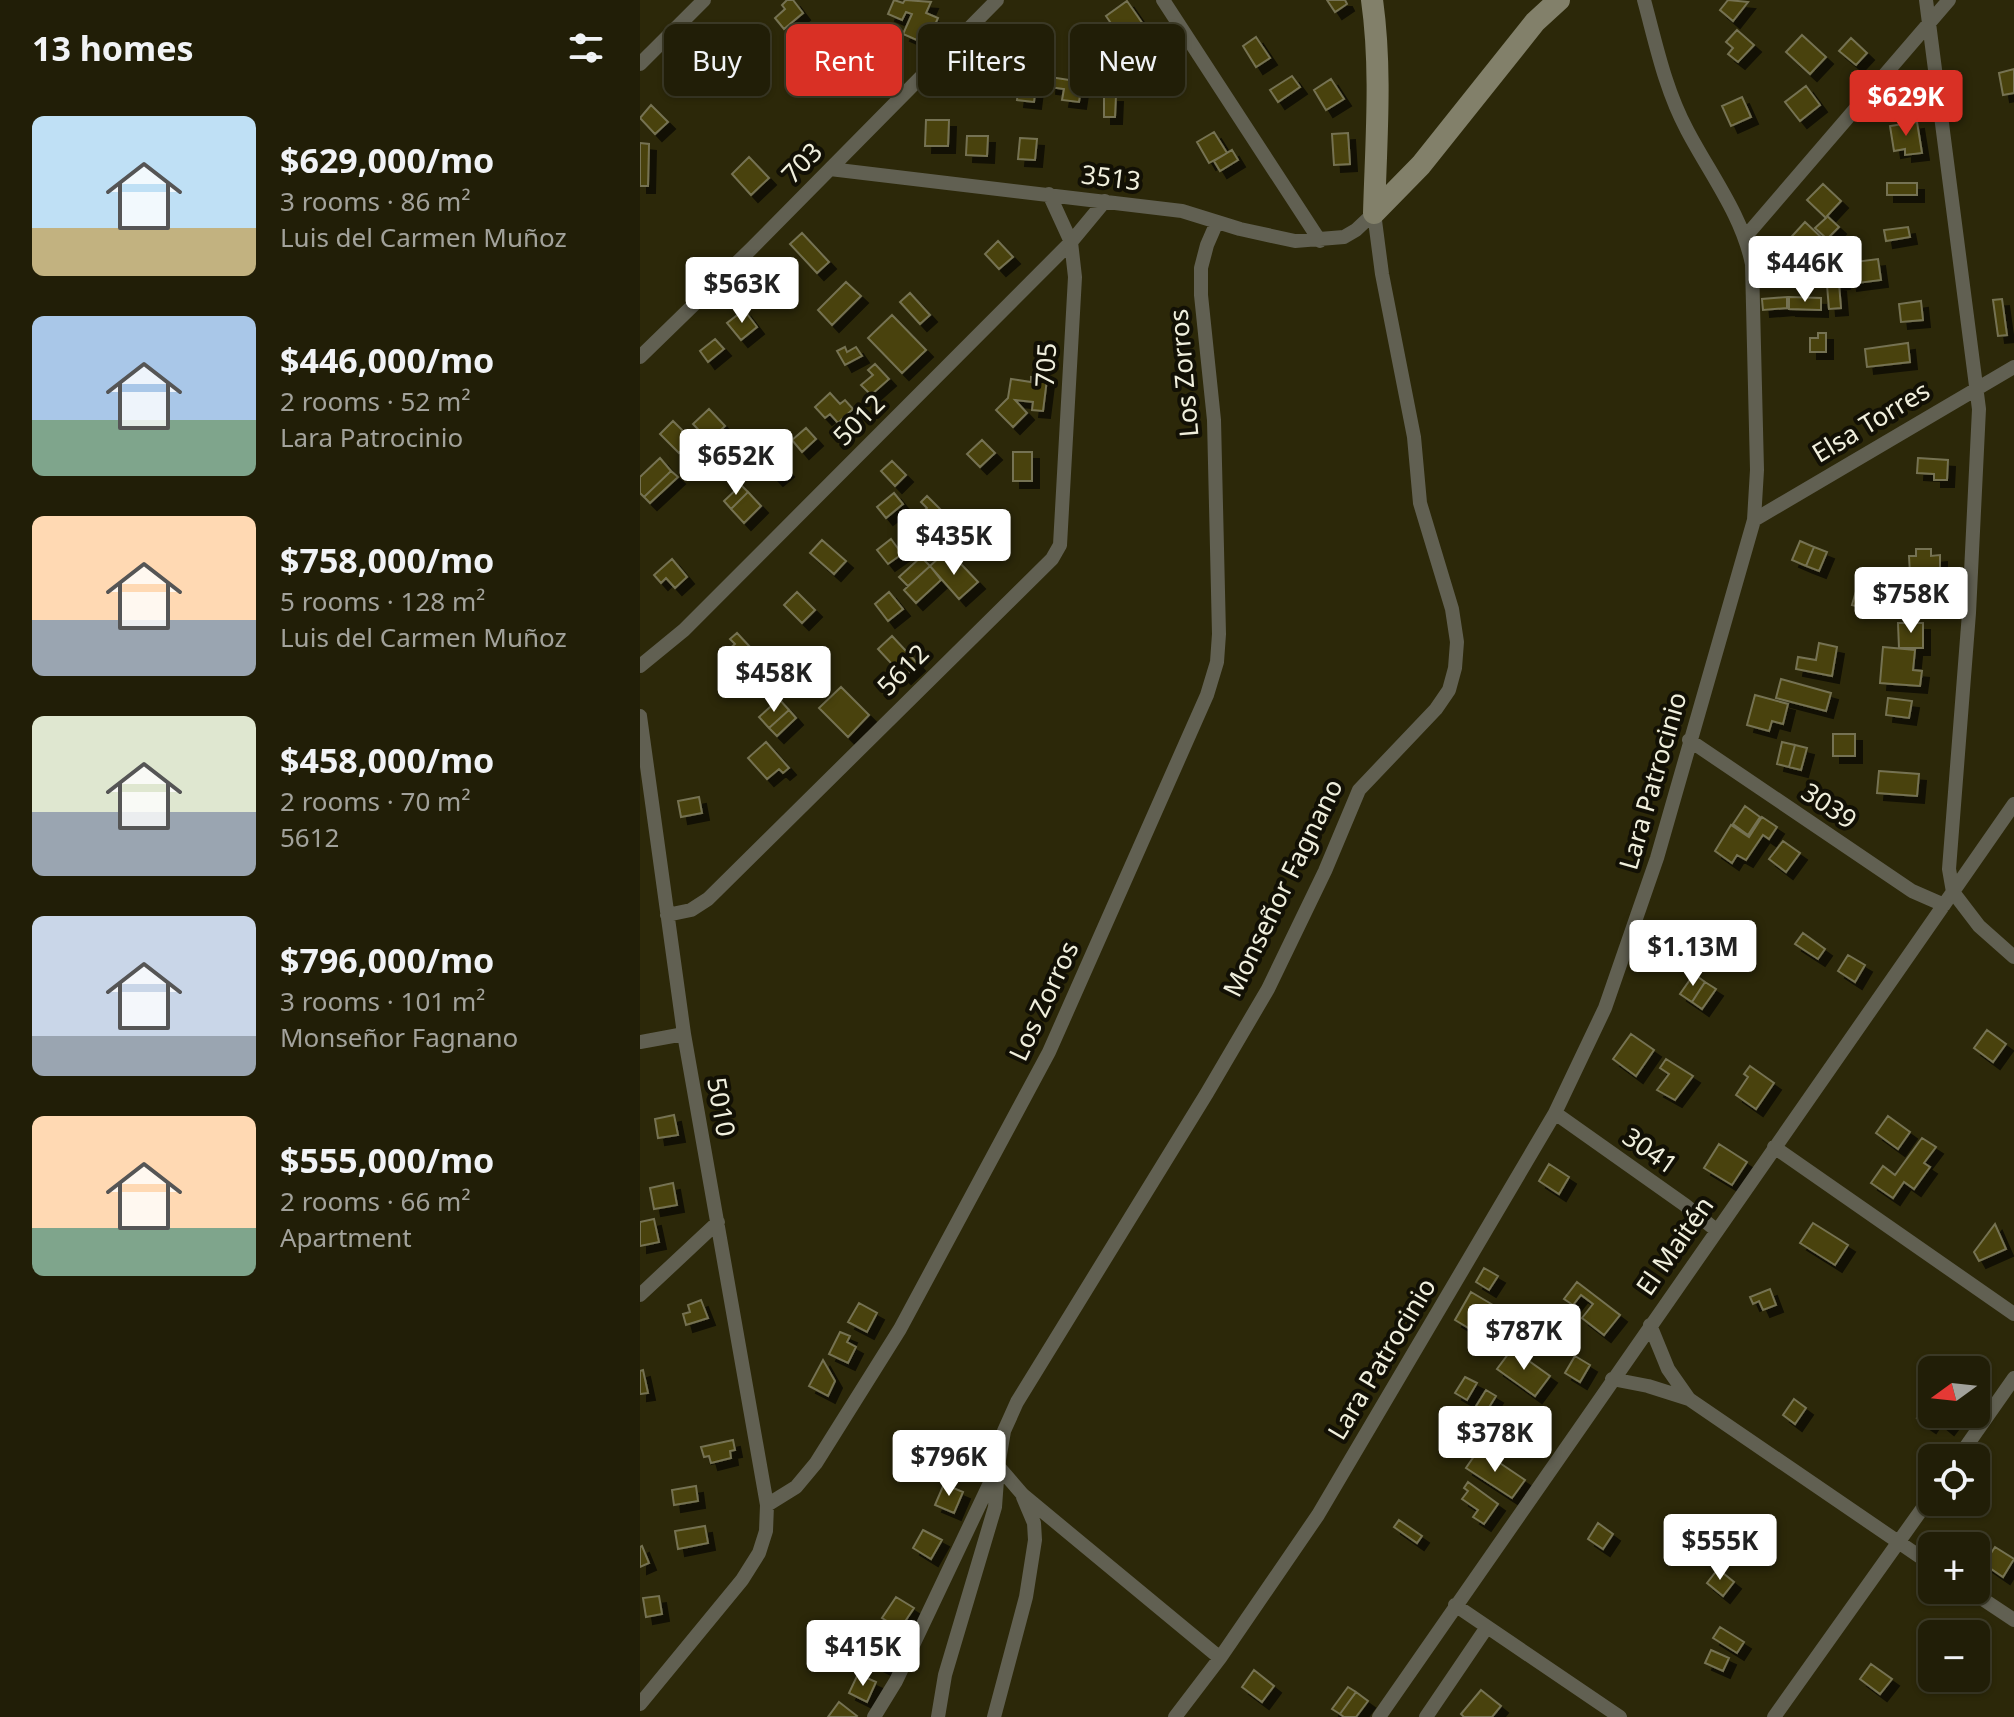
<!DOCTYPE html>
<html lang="en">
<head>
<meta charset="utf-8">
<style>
	:root { --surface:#211e07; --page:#292711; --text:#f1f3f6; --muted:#a2a29b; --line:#3e3c28; --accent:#d93025 }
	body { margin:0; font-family:"Noto Sans",sans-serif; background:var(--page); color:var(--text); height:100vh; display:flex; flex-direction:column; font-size:30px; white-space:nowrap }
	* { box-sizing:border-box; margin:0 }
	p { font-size:26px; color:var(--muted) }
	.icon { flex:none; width:44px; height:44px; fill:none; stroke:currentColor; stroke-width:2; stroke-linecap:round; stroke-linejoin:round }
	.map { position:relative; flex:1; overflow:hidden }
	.sheet { display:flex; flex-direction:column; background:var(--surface); width:640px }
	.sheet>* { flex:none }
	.guide { position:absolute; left:24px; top:24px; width:760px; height:72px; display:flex; gap:16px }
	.needle { width:52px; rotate:255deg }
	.controls { position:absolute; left:1278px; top:1356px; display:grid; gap:16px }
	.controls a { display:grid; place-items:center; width:72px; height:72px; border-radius:12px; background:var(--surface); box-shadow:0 2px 6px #0004,0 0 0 2px var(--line); font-size:40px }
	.price { position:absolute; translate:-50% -68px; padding:0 18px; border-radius:8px; background:#fff; color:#222; font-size:26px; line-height:52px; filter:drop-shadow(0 2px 4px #0008) }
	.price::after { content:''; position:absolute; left:50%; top:48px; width:24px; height:18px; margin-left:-12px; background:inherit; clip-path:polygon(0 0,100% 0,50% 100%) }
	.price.selected { background:var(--accent); color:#fff }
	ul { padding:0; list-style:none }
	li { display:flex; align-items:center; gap:24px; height:200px; padding:0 32px }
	li span { display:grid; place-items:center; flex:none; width:224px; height:160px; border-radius:12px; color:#555 }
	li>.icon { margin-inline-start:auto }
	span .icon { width:96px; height:96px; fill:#fffc; stroke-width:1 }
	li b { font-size:34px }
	h2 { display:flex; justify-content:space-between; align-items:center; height:96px; padding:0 32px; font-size:34px }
	.pill { padding:0 28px; border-radius:12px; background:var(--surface); box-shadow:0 2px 6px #0004,0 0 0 2px var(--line); font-size:28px; line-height:72px }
	.pill.selected { background:var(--accent); color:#fff }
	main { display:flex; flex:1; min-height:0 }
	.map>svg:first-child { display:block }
	.building { fill:#4a4207; stroke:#757252; stroke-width:2; filter:url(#shadow) }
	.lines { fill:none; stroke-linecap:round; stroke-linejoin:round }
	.street { stroke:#616052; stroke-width:14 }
	.secondary { stroke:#82806a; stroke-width:22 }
	.labels { text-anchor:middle; stroke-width:8; stroke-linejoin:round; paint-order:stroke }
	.street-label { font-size:26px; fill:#f0efdd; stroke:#121005 }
</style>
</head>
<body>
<main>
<section class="sheet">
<h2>13 homes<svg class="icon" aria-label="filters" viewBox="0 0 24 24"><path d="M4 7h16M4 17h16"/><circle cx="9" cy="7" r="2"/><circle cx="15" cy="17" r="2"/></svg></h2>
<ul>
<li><span style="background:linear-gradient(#bfe0f5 70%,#c2b280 0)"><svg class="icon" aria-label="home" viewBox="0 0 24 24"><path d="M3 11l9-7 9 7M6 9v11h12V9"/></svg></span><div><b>$629,000/mo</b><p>3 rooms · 86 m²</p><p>Luis del Carmen Muñoz</p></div></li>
<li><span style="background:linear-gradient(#a9c7e8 65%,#7fa58c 0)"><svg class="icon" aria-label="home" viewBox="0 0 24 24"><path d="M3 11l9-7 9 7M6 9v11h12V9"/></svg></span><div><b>$446,000/mo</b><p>2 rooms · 52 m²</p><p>Lara Patrocinio</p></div></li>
<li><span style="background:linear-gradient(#ffd9b3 65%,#9aa5b1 0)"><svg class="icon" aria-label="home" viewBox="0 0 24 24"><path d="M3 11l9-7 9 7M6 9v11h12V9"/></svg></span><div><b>$758,000/mo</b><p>5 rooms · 128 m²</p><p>Luis del Carmen Muñoz</p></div></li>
<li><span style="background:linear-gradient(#dfe7d0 60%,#9aa5b1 0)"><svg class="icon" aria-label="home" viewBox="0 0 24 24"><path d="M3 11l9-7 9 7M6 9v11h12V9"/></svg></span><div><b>$458,000/mo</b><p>2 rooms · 70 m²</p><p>5612</p></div></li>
<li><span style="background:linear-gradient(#c9d6e8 75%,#9aa5b1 0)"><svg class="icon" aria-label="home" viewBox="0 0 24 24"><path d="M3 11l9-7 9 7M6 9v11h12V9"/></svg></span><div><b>$796,000/mo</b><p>3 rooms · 101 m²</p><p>Monseñor Fagnano</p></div></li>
<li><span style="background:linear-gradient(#ffd9b3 70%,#7fa58c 0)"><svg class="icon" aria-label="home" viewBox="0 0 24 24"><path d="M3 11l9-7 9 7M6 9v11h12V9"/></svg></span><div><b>$555,000/mo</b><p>2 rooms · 66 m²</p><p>Apartment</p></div></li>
</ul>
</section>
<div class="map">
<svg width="1374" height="1717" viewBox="0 0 1374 1717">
	<defs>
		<filter id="shadow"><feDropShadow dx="7" dy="7" stdDeviation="0" flood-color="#0009"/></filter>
	</defs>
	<rect width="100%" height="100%" fill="#2c2809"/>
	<!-- building -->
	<path class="building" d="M 147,0 L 153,0 L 163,13 L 144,29 L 135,18 L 145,9 L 142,5 Z
		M 254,0 L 263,3 L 265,0 L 291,2 L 286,13 L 298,18 L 286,44 L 263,34 L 272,14 L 266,12 L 262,20 L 248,14 Z
		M 687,0 L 705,0 L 707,4 L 695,12 Z
		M 1088,0 L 1108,2 L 1093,21 L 1080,10 Z
		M 487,1 L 505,27 L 484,42 L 466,16 Z
		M 385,25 L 398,39 L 382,54 L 369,41 Z
		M 1097,30 L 1114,45 L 1098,62 L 1088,54 L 1093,48 L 1086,42 Z
		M 1162,35 L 1186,57 L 1170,74 L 1146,52 Z
		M 616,37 L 630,58 L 616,67 L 603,46 Z
		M 1211,38 L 1227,53 L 1216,65 L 1199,51 Z
		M 113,42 L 123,54 L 103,71 L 93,59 Z
		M 1374,69 L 1374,93 L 1363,95 L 1359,73 Z
		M 380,76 L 397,78 L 394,102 L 377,100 Z
		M 652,76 L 660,87 L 638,102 L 630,90 Z
		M 410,77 L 442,82 L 439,102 L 422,100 L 424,89 L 409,87 Z
		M 691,79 L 704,99 L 686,110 L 674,90 Z
		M 1166,86 L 1180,105 L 1160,121 L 1145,102 Z
		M 464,95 L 476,95 L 475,117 L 464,117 Z
		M 1102,97 L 1111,117 L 1091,126 L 1082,106 Z
		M 11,105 L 28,122 L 15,134 L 0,118 Z
		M 286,120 L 309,120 L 308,146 L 285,146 Z
		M 1277,122 L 1282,153 L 1265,155 L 1265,149 L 1254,151 L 1250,126 Z
		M 574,132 L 587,153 L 569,163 L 557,142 Z
		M 708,133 L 710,164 L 694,165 L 692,134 Z
		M 327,136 L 348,136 L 347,156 L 326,155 Z
		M 380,138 L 397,139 L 395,160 L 378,159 Z
		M 0,143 L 9,144 L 8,186 L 0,186 Z
		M 592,150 L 598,160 L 580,171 L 574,161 Z
		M 109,157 L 129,178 L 111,195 L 92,174 Z
		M 1247,183 L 1277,183 L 1277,195 L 1247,195 Z
		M 1183,184 L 1201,201 L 1187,216 L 1199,227 L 1187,239 L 1175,228 L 1186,218 L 1167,200 Z
		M 1165,222 L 1184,240 L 1163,263 L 1144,245 Z
		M 1268,227 L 1270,237 L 1246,241 L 1244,230 Z
		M 162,233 L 189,262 L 177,273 L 150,244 Z
		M 358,241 L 373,257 L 359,269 L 345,254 Z
		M 1238,259 L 1241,280 L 1210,284 L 1207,263 Z
		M 1199,262 L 1203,282 L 1187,284 L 1184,264 Z
		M 206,282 L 221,296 L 192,325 L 178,310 Z
		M 1199,284 L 1201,308 L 1189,309 L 1187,285 Z
		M 270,293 L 290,315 L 280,324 L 260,302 Z
		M 1147,297 L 1147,308 L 1123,310 L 1122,299 Z
		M 1149,297 L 1181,298 L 1181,310 L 1149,309 Z
		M 1362,299 L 1367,335 L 1358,336 L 1353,300 Z
		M 1281,301 L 1283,320 L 1261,322 L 1259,304 Z
		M 104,310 L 117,327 L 101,340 L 87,323 Z
		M 252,315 L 286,350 L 262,373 L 228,338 Z
		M 1178,333 L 1186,333 L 1186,352 L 1170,352 L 1170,338 L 1178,338 Z
		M 75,339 L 84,349 L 68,362 L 60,351 Z
		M 1268,343 L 1270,362 L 1227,367 L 1225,349 Z
		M 205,347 L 207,352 L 216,347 L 222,356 L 205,365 L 197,351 Z
		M 235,364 L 249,379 L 231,395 L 221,385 L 233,375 L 228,370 Z
		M 391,377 L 407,379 L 403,411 L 392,410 L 393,402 L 375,400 L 387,413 L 373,427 L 356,410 L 368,398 L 371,379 L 391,382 Z
		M 190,393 L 200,404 L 205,400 L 213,409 L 198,423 L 190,414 L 185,418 L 175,407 Z
		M 69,409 L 85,426 L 69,441 L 53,424 Z
		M 33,421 L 52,440 L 39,453 L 20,434 Z
		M 166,428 L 176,439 L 162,452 L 152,440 Z
		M 342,440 L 355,453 L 340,467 L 327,454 Z
		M 373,452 L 392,452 L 392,481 L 373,481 Z
		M 134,457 L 147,470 L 136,479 L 124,466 Z
		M 20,458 L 31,471 L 4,497 L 0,493 L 0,477 Z
		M 1278,458 L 1308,460 L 1307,480 L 1294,480 L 1294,474 L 1277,473 Z
		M 252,461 L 266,475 L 255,486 L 241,471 Z
		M 31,471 L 38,477 L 10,503 L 4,497 Z
		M 101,485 L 108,492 L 91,509 L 84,501 Z
		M 108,492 L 121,506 L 104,523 L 91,509 Z
		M 254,493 L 263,504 L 246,518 L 237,507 Z
		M 287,496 L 306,515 L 295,525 L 283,512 L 287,508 L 281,502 Z
		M 299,522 L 311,533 L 298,545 L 287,533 Z
		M 251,539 L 262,554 L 248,564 L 237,550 Z
		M 182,540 L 206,561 L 194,574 L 170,553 Z
		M 1160,541 L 1174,547 L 1166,566 L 1152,560 Z
		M 1174,547 L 1187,552 L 1179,571 L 1166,566 Z
		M 1276,549 L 1291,549 L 1291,556 L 1300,555 L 1300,572 L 1270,573 L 1269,556 L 1276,556 Z
		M 301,556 L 313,569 L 320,563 L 338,582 L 319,599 L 290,566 Z
		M 281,557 L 290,566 L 268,586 L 259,577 Z
		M 32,559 L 47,577 L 35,588 L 26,578 L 21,583 L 14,575 Z
		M 290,566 L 301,580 L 276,603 L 264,590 Z
		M 1217,588 L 1232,592 L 1228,609 L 1212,605 Z
		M 157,592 L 175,610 L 162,623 L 144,605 Z
		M 249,592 L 263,609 L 248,621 L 235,604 Z
		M 1258,623 L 1283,623 L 1283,648 L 1259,648 Z
		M 97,633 L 110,647 L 97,658 L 89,649 L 95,644 L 90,639 Z
		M 252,636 L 278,664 L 264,677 L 238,649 Z
		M 1179,643 L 1197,647 L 1192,676 L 1156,669 L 1158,657 L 1176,660 Z
		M 1243,647 L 1275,650 L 1273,670 L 1282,671 L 1280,686 L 1240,683 Z
		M 1141,679 L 1191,693 L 1186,711 L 1136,698 Z
		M 201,687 L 229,715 L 208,737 L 179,708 Z
		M 1115,695 L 1148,704 L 1143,724 L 1132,721 L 1129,731 L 1107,725 Z
		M 1248,698 L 1272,701 L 1269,718 L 1246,715 Z
		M 139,699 L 149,710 L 129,728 L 119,717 Z
		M 149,710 L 156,718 L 137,736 L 129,728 Z
		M 1193,734 L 1215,734 L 1215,756 L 1193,756 Z
		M 126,742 L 149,768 L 143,773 L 139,769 L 127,779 L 108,758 Z
		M 1142,742 L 1155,745 L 1149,767 L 1137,764 Z
		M 1155,745 L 1167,748 L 1161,770 L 1149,767 Z
		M 1239,771 L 1279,774 L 1277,796 L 1237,793 Z
		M 59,797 L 62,813 L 41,817 L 38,801 Z
		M 1105,806 L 1120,817 L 1108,835 L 1093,824 Z
		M 1122,817 L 1137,827 L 1129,839 L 1123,835 L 1106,860 L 1097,855 L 1092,863 L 1075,851 L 1091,825 L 1109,837 Z
		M 1143,841 L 1160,853 L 1146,872 L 1129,859 Z
		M 1163,933 L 1185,949 L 1178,959 L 1155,944 Z
		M 1208,955 L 1225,965 L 1215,982 L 1198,971 Z
		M 1054,974 L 1065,982 L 1052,1002 L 1040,994 Z
		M 1065,982 L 1076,989 L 1062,1009 L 1052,1002 Z
		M 1347,1030 L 1366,1044 L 1353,1062 L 1334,1048 Z
		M 991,1034 L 1014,1050 L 996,1076 L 973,1059 Z
		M 1026,1059 L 1053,1076 L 1035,1100 L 1017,1090 L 1029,1074 L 1020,1068 Z
		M 1110,1066 L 1134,1083 L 1116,1109 L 1096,1095 L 1108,1077 L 1104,1074 Z
		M 34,1115 L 38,1135 L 18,1138 L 15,1119 Z
		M 1248,1116 L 1270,1132 L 1258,1149 L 1236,1133 Z
		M 1282,1138 L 1296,1147 L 1284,1163 L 1290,1167 L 1274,1189 L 1264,1182 L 1253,1198 L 1231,1183 L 1243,1166 L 1255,1175 Z
		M 1079,1144 L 1107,1162 L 1092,1185 L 1064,1168 Z
		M 909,1164 L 929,1177 L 919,1194 L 899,1181 Z
		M 33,1183 L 37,1205 L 14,1209 L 10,1188 Z
		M 14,1219 L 19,1242 L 0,1246 L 0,1222 Z
		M 1173,1223 L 1208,1245 L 1195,1265 L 1160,1243 Z
		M 1355,1224 L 1366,1249 L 1339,1261 L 1334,1252 Z
		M 844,1268 L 858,1276 L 849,1290 L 836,1282 Z
		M 937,1282 L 980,1315 L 964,1335 L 942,1318 L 953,1304 L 941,1295 L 933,1305 L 924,1299 Z
		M 1130,1289 L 1136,1305 L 1123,1310 L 1119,1301 L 1113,1304 L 1110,1297 Z
		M 831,1292 L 853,1305 L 837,1333 L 815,1320 Z
		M 61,1300 L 68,1318 L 46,1325 L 43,1314 L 50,1312 L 48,1305 Z
		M 219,1303 L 237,1313 L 227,1332 L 208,1322 Z
		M 200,1332 L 210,1336 L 207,1342 L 216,1347 L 208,1363 L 189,1354 Z
		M 872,1349 L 910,1376 L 895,1396 L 857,1369 Z
		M 935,1356 L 950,1365 L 940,1382 L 925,1373 Z
		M 183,1360 L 195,1381 L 188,1396 L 169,1386 Z
		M 3,1370 L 8,1393 L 0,1394 L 0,1371 Z
		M 825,1377 L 837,1383 L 827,1400 L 815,1393 Z
		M 846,1390 L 856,1396 L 843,1417 L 833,1411 Z
		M 1154,1399 L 1166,1408 L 1155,1424 L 1143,1415 Z
		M 1289,1400 L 1292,1402 L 1292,1414 L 1297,1414 L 1289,1426 L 1277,1418 Z
		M 1298,1414 L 1316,1414 L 1317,1415 L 1307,1428 L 1295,1418 Z
		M 93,1440 L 95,1450 L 90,1451 L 91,1458 L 71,1463 L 69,1456 L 64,1457 L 61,1447 Z
		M 839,1449 L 885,1480 L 872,1498 L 826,1468 Z
		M 828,1482 L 858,1504 L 844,1524 L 833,1517 L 838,1510 L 822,1499 L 828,1491 L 824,1488 Z
		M 304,1484 L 323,1492 L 314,1513 L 295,1505 Z
		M 56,1486 L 58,1501 L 34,1505 L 32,1490 Z
		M 759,1520 L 782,1536 L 777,1543 L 754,1527 Z
		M 958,1523 L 973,1534 L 963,1549 L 948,1539 Z
		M 65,1526 L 68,1543 L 38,1549 L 35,1531 Z
		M 283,1530 L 302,1540 L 291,1559 L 273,1548 Z
		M 2,1546 L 9,1563 L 0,1567 L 0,1547 Z
		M 1355,1547 L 1374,1559 L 1363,1577 L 1344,1564 Z
		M 1078,1569 L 1094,1582 L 1083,1596 L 1067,1583 Z
		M 19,1596 L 22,1614 L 6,1617 L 3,1598 Z
		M 256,1597 L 274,1608 L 260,1629 L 242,1618 Z
		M 1080,1627 L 1104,1642 L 1097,1653 L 1073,1638 Z
		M 235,1639 L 253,1648 L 244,1668 L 226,1659 Z
		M 1071,1650 L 1089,1658 L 1083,1671 L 1065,1663 Z
		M 1231,1664 L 1252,1679 L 1240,1694 L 1220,1679 Z
		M 614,1670 L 634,1686 L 622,1702 L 602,1687 Z
		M 218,1674 L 236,1682 L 227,1702 L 209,1693 Z
		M 708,1687 L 716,1692 L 700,1714 L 692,1709 Z
		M 841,1690 L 861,1706 L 852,1717 L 824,1717 L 821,1714 Z
		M 716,1692 L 728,1701 L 716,1717 L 704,1717 L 700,1714 Z
		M 199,1702 L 217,1716 L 216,1717 L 188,1717 Z"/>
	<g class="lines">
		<!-- street -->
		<path class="street" d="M 523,0 L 680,241
			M 1286,0 L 1339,409 L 1329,613 L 1309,869 L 1313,892 L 1339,926 L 1374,957
			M 0,64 L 64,0
			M 190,169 L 542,211 L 600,229 L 655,241 L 704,237 L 716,230 L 734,213
			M 1106,236 L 1309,0
			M 0,357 L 111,249 L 357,0
			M 1114,520 L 1374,367
			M 0,666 L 44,630 L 431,242 L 465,201
			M 0,716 L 44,1034 L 127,1505 L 126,1531 L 119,1553 L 102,1580 L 0,1704
			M 1049,740 L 1272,891 L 1304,905
			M 27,915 L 51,910 L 68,899 L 412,559 L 420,545 L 435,277 L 431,242 L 409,194
			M 0,1042 L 44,1034
			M 915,1113 L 1045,1205 L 1076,1230
			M 1134,1147 L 1374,1314
			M 0,1295 L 78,1222
			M 1010,1325 L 1028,1369 L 1049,1399
			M 972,1379 L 1008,1386 L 1049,1399 L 1292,1565
			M 1318,1458 L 1374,1378
			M 127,1505 L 156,1487 L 176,1463 L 260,1329 L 409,1052 L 567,695 L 577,662 L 579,634 L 574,420 L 561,295 L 561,268 L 567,245 L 577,222
			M 1329,1590 L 1374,1620
			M 815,1605 L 980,1717
			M 234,1717 L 256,1681 L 358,1466 L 383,1495 L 580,1658
			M 298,1717 L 305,1675 L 355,1507 L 358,1466 L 364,1431 L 377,1402 L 567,1093 L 628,989 L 685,871 L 719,790 L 796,709 L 809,690 L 815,668 L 817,642 L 812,609 L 780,503 L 774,437 L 742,274 L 734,213
			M 354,1717 L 386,1597 L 395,1540 L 394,1523 L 383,1497
			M 535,1717 L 580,1658 L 678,1515 L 915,1113 L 965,1008 L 1017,858 L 1114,520 L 1117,470 L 1112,264 C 1102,215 1070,174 1047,130 C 1025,89 1016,44 1004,0
			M 739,1717 L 1374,804
			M 786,1717 L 847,1627
			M 1134,1717 L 1292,1495"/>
		<!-- secondary -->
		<path class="secondary" d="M 732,0 C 742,70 736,142 734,213
			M 734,213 L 781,165 L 895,22 L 919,0"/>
	</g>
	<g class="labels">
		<!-- street labels -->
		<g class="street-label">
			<text transform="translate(162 163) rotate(-46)" y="9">703</text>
			<text transform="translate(471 178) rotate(7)" y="9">3513</text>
			<text transform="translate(406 365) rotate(-87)" y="9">705</text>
			<text transform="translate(544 373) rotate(-95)" y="9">Los Zorros</text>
			<text transform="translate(219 420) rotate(-45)" y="9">5012</text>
			<text transform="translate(1231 422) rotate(-31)" y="9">Elsa Torres</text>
			<text transform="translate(263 670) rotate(-45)" y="9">5612</text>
			<text transform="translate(1013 781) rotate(-74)" y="9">Lara Patrocinio</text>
			<text transform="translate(1189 806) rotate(34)" y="9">3039</text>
			<text transform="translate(643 888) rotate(-64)" y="9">Monseñor Fagnano</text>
			<text transform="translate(404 1001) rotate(-65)" y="9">Los Zorros</text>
			<text transform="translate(81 1107) rotate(80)" y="9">5010</text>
			<text transform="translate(1010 1151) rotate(35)" y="9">3041</text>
			<text transform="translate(1035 1246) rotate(-55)" y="9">El Maitén</text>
			<text transform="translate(742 1359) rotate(-59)" y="9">Lara Patrocinio</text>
		</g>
	</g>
</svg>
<div class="controls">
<a><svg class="needle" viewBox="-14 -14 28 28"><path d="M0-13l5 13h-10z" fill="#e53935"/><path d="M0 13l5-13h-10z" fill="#a2a29b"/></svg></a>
<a><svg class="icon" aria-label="locate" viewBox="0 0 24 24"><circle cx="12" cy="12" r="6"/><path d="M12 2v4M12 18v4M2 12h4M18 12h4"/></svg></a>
<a>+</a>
<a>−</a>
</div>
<b class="price selected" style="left:1266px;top:138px">$629K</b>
<b class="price" style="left:1165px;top:304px">$446K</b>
<b class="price" style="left:102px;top:325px">$563K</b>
<b class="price" style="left:96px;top:497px">$652K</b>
<b class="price" style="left:314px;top:577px">$435K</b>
<b class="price" style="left:1271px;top:635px">$758K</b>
<b class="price" style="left:134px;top:714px">$458K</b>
<b class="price" style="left:1053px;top:988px">$1.13M</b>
<b class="price" style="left:884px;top:1372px">$787K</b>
<b class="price" style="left:855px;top:1474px">$378K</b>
<b class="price" style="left:309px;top:1498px">$796K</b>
<b class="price" style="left:1080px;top:1582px">$555K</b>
<b class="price" style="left:223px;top:1688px">$415K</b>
<div class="guide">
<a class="pill">Buy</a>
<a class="pill selected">Rent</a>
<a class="pill">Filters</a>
<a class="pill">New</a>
</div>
</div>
</main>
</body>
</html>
